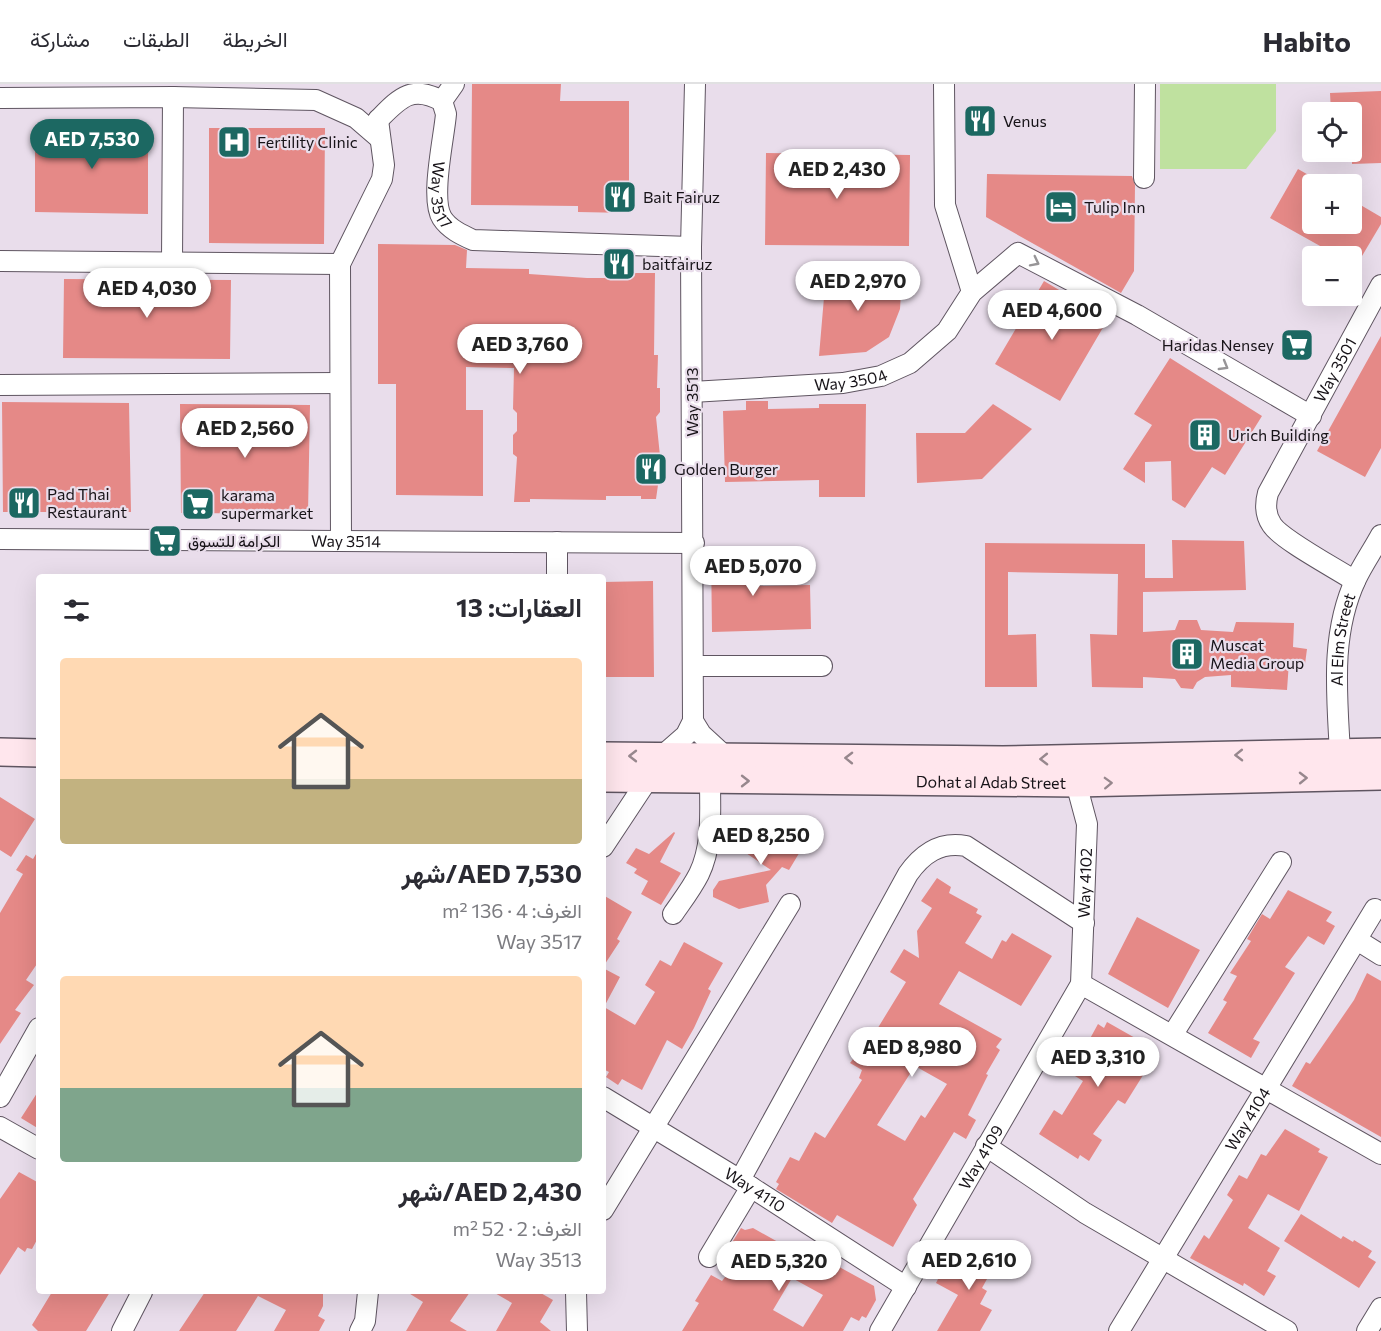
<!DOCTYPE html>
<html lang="ar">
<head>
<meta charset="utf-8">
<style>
	:root { --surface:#fff; --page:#f7f7f7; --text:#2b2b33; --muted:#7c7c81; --line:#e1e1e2; --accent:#1c6862 }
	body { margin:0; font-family:Commissioner,Vazirmatn,sans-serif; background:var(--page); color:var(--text); direction:rtl; height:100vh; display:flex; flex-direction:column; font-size:22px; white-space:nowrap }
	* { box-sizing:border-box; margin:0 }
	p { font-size:20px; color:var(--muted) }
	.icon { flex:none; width:33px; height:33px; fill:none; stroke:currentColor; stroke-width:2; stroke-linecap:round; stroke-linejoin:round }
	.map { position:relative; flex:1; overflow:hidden; direction:ltr }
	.side { position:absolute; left:36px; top:490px; width:570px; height:720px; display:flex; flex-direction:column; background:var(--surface); border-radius:6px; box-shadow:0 6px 24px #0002; direction:rtl }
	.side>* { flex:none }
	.buttons { position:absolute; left:1302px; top:18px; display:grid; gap:12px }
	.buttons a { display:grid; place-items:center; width:60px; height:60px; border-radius:6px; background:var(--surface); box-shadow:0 6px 24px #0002; font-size:30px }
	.price { position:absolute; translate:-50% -51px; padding:0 14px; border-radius:21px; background:#fff; color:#222; font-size:20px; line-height:39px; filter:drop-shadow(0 2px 3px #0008) }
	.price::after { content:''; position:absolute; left:50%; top:36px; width:18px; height:14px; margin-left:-9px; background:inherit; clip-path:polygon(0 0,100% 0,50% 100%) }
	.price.selected { background:var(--accent); color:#fff }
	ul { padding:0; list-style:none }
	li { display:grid; align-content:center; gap:12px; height:318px; padding:0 24px }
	li span { display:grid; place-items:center; height:186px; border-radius:6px; color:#555 }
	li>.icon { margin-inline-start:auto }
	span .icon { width:108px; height:108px; fill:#fffc; stroke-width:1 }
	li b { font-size:26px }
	h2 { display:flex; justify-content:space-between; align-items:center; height:72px; padding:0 24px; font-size:26px }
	header { display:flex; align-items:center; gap:36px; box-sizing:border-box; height:84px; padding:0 30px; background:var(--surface); border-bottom:2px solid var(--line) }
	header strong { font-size:28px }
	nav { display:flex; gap:33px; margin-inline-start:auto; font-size:21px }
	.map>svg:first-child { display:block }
	.green { fill:#bfe19f }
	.building { fill:#e58987; fill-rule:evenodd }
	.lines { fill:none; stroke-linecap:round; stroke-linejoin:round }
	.minor-casing { stroke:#5f5561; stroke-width:22 }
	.secondary-casing { stroke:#5f5561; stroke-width:30 }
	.minor { stroke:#fff; stroke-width:20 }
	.secondary { stroke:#ffe6ed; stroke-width:27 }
	.oneway { stroke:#979597 }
	.oneway2 { stroke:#97878d }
	.labels { text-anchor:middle; stroke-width:4.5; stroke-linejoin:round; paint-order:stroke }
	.poi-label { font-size:16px; fill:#171318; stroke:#e9ddeb; text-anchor:start }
	.street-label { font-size:16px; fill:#171318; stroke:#e9ddeb }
</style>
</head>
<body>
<header>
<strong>Habito</strong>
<nav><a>الخريطة</a><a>الطبقات</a><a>مشاركة</a></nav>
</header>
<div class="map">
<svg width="1381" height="1247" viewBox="0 0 1381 1247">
	<rect width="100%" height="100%" fill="#e9ddeb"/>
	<!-- green -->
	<path class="green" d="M 1160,0 L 1276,0 L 1276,47 L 1246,85 L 1160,85 Z"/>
	<!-- building -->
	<path class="building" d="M 472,0 L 561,0 L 560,17 L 629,17 L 629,129 L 578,128 L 578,122 L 471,121 Z
		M 1381,7 L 1381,79 L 1352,80 L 1352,28 L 1331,28 L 1330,9 Z
		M 35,41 L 148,43 L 148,130 L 35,128 Z
		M 209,44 L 325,44 L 324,160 L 209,159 Z
		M 766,69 L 910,71 L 909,162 L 765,161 Z
		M 1298,85 L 1312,93 L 1312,140 L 1352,140 L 1352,116 L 1381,133 L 1381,140 L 1362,172 L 1338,172 L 1270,134 Z
		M 987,90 L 1132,92 L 1135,101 L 1134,187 L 1121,209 L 986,133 Z
		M 378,160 L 455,161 L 467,166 L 466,184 L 529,185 L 529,190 L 587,194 L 618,194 L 618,189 L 655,189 L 654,271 L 658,271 L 657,304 L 660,304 L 660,328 L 656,333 L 660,372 L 656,375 L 656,391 L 659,394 L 656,415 L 641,415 L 641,412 L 606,412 L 606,416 L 530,415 L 530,418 L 514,418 L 517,373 L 513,370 L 513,351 L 517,347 L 517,329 L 513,325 L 514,284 L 466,283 L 466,326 L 483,326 L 483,412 L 396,411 L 396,300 L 378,300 Z
		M 826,190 L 902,192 L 900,225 L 889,253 L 866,268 L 819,272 Z
		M 64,195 L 231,196 L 230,275 L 63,274 Z
		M 1044,197 L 1108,235 L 1060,317 L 995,280 Z
		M 1381,252 L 1381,364 L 1365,393 L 1317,367 Z
		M 1170,274 L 1262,332 L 1225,391 L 1212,383 L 1185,424 L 1172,416 L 1171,377 L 1145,378 L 1145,399 L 1123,385 L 1152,341 L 1134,330 Z
		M 746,317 L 768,317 L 768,325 L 819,324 L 819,320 L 866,320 L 865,413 L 819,413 L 819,396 L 725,398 L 723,327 L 746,326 Z
		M 2,318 L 129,319 L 131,428 L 3,428 Z
		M 180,320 L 310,321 L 308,430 L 181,429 Z
		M 993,320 L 1032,345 L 982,395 L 917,399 L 916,349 L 965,349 Z
		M 1172,456 L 1244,457 L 1246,506 L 1143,508 L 1143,548 L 1175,546 L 1179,536 L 1197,536 L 1201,546 L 1233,548 L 1236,538 L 1294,539 L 1293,563 L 1307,565 L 1305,580 L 1289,578 L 1287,606 L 1231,603 L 1231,591 L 1205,593 L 1197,598 L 1193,605 L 1181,604 L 1175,595 L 1143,593 L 1143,604 L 1092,603 L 1090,550 L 1117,551 L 1118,490 L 1008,488 L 1008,551 L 1036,550 L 1037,603 L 985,603 L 985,459 L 1145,460 L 1145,494 L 1173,494 Z
		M 756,464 L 757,502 L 810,501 L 811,545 L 712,548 L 711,465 Z
		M 653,497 L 654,593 L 603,593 L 603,498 Z
		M 0,713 L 35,735 L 11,773 L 0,766 Z
		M 765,734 L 807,756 L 789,786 L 782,783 L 766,801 L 769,818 L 739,825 L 713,813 L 713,806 L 719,797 L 771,786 L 743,767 Z
		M 674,748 L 675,749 L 660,778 L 681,789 L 661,821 L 641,810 L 648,797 L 634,789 L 637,785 L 626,779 L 636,764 L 649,770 Z
		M 39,765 L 39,877 L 26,896 L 34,901 L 15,926 L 21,929 L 0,960 L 0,829 L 23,790 L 16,786 L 26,771 L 33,775 Z
		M 937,794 L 951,803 L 949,809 L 978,825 L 976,829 L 982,832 L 965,859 L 992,875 L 1002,856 L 1006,858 L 1012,849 L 1052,872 L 1021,922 L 959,887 L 939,920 L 1002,955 L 996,963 L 1000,966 L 986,990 L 988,991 L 968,1031 L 976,1036 L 966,1055 L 954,1048 L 913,1115 L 917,1121 L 893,1163 L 837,1131 L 832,1139 L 776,1105 L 779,1100 L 776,1098 L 790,1073 L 799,1077 L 815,1048 L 825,1054 L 862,996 L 859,994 L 862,986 L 850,979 L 866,959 L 868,960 L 906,898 L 890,888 L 904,865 L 919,874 L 917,847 L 932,824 L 921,817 ZM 915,982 L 947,1000 L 925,1034 L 921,1031 L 905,1057 L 877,1041 Z
		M 1288,806 L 1332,828 L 1326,837 L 1335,842 L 1324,861 L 1308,852 L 1285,883 L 1295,889 L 1253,955 L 1260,958 L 1251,974 L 1208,949 L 1227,918 L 1223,916 L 1237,892 L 1230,889 L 1251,857 L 1247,855 L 1262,830 L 1270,835 Z
		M 603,811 L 632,828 L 617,855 L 620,857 L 603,883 Z
		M 1137,833 L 1200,866 L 1168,924 L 1108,890 Z
		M 684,858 L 723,879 L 708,905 L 711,907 L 694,944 L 682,965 L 667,956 L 642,1006 L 622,995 L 618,1001 L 606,993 L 609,988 L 603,985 L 603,884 L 620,893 L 604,923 L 635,941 L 655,908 L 645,901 L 660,876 L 671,882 Z
		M 1367,889 L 1381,897 L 1381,1053 L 1292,1002 L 1306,978 L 1310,980 L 1354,916 Z
		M 1107,938 L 1151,963 L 1148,968 L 1155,972 L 1125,1020 L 1118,1016 L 1093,1050 L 1102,1056 L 1089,1077 L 1080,1071 L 1078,1075 L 1039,1050 L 1054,1026 L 1062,1031 L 1083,997 L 1067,987 L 1078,968 L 1081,971 L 1098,940 L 1104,944 Z
		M 39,1006 L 39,1045 L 21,1034 Z
		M 1285,1045 L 1320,1065 L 1318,1068 L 1328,1073 L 1299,1127 L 1268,1110 L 1248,1144 L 1280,1164 L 1267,1187 L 1276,1192 L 1264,1212 L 1244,1199 L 1243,1202 L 1190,1174 L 1204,1151 L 1209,1155 L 1233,1116 L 1227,1111 L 1239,1091 L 1247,1095 L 1261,1070 L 1266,1072 Z
		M 19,1088 L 39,1099 L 39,1152 L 32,1165 L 27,1164 L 25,1168 L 18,1163 L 0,1191 L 0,1115 Z
		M 1301,1130 L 1341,1155 L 1343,1152 L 1353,1158 L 1354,1156 L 1372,1167 L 1368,1173 L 1376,1178 L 1359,1204 L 1284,1157 Z
		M 741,1144 L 745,1146 L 753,1144 L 828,1186 L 832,1179 L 874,1202 L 876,1216 L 866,1234 L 862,1232 L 859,1237 L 851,1233 L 843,1247 L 682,1247 L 699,1219 L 695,1217 L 711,1191 L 722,1197 L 739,1175 L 728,1165 ZM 792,1194 L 823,1211 L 803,1243 L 773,1226 Z
		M 984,1158 L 1002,1168 L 982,1204 L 987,1207 L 980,1220 L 992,1226 L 980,1247 L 937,1247 L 958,1211 L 936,1199 L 944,1183 L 959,1192 L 978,1159 L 983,1161 Z
		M 52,1208 L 110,1208 L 86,1247 L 38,1247 L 32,1241 Z
		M 205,1208 L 323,1208 L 323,1222 L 318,1232 L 325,1236 L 319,1247 L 274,1247 L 286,1226 L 258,1212 L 236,1247 L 179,1247 Z
		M 407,1208 L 470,1208 L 450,1237 L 467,1247 L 406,1247 L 423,1218 Z
		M 493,1208 L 539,1208 L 553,1216 L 540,1238 L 551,1247 L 496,1247 L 512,1219 Z"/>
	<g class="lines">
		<!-- minor casing -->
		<g class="minor-casing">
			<g id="minor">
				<path d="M 944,0 L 945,121 L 972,208"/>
				<path d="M 0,14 L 173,13 L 316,16 L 356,34 L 378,53"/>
				<path d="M 442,17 L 454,0"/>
				<path id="s1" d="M 378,36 C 399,15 411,0 442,17 L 446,30 C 444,54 430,115 442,134 C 449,145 462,151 473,156 L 691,163"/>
				<path d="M 1144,94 L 1145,0"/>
				<path d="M 0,177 L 340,180"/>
				<path d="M 172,178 L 173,13"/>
				<path d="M 0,301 L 340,299"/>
				<path id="s2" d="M 692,308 L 843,299 L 881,292 L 910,279 L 947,247 L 972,208 L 1018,169 L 1137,231 L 1311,332"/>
				<path id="s3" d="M 0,455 L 694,459"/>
				<path d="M 341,457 L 340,180 L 382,95 L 384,81 L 378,36"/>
				<path d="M 557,494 L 557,458"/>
				<path id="s4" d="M 1355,497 C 1337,485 1282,456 1272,441 C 1265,431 1265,420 1268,409 L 1381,201"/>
				<path d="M 695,582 L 822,582"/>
				<path d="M 693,637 L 701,650 L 726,673"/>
				<path id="s5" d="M 1340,669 C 1337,611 1330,550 1356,495 C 1363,480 1373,466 1381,451"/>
				<path d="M 662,672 L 686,651 L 693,637 L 691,163 L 695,0"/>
				<path d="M 603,763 L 648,695"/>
				<path d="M 673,830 C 682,817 692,804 699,790 C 713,761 710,728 710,697"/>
				<path d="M 1357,856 L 1381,871"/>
				<path d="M 1081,900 L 1381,1070"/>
				<path d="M 1173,950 L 1281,778"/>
				<path d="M 0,1013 L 39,944"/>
				<path id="s6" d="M 603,1013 L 740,1096 L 906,1203"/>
				<path d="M 0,1043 L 39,1065"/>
				<path d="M 986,1062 L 1085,1129 L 1287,1247"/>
				<path d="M 740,1096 L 908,790 C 922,770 940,757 966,762 L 1084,839"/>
				<path d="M 603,1126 L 790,820"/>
				<path d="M 709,1173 L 751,1103"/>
				<path d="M 576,1208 L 577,1247"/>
				<path d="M 122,1247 L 142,1208"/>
				<path d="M 360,1247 L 365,1237 L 368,1208"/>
				<path id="s7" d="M 880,1247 L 1081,900 L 1087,740 L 1076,699"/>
				<path id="s8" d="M 1119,1247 L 1375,825"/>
				<path d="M 1367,1247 L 1381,1224"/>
			</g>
		</g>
		<!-- secondary casing -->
		<g class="secondary-casing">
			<g id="secondary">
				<path d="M 0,668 L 39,669"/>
				<path d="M 603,672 L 1003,676 L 1381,668"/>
				<path id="s9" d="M 603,694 L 1076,699 L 1381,692"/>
			</g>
		</g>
		<!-- minor -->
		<use href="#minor" class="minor"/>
		<!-- secondary -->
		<use href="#secondary" class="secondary"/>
	</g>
	<!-- one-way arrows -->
	<defs><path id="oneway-chevron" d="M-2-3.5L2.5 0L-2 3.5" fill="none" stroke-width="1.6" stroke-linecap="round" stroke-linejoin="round" transform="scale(1.5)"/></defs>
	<g class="oneway">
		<use href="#oneway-chevron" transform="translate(1035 178) rotate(27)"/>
		<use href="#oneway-chevron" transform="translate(1224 282) rotate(30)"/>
	</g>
	<g class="oneway2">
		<use href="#oneway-chevron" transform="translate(1239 671) rotate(179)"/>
		<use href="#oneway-chevron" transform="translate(633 672) rotate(-180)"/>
		<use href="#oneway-chevron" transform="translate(849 674) rotate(-179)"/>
		<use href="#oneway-chevron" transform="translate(1044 675) rotate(179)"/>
		<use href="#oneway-chevron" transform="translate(1303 694) rotate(-1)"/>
		<use href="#oneway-chevron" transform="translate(745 697)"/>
		<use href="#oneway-chevron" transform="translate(1108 699) rotate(-2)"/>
	</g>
	<!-- icons -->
	<defs>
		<g id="restaurant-square" transform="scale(1.725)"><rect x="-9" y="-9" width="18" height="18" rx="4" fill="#1c6862" stroke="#e9ddeb"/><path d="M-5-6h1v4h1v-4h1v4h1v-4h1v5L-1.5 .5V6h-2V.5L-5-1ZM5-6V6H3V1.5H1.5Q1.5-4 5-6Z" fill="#fff"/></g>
		<g id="hospital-square" transform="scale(1.725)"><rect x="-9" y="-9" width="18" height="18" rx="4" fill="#1c6862" stroke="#e9ddeb"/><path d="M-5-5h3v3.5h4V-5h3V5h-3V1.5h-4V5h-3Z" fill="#fff"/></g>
		<g id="hotel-square" transform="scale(1.725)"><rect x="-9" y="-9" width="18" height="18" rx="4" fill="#1c6862" stroke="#e9ddeb"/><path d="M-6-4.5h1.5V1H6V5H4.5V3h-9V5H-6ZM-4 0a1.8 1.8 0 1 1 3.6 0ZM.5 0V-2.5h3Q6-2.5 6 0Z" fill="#fff"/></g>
		<g id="supermarket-square" transform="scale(1.725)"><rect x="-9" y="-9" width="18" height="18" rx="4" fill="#1c6862" stroke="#e9ddeb"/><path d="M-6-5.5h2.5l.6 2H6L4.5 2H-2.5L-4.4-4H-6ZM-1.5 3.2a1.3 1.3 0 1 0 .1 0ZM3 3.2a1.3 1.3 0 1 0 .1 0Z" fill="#fff"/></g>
		<g id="building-square" transform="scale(1.725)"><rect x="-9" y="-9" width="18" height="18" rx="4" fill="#1c6862" stroke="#e9ddeb"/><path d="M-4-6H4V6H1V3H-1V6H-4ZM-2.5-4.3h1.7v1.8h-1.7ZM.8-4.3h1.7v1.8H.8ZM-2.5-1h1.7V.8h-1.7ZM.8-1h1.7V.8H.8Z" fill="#fff"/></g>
	</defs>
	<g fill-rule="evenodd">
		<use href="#restaurant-square" x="980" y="37"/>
		<use href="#hospital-square" x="234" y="58"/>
		<use href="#restaurant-square" x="620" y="113"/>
		<use href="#hotel-square" x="1061" y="123"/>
		<use href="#restaurant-square" x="619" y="180"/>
		<use href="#supermarket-square" x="1297" y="261"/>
		<use href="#building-square" x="1205" y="351"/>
		<use href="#restaurant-square" x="651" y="385"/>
		<use href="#restaurant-square" x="24" y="419"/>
		<use href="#supermarket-square" x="198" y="420"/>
		<use href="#supermarket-square" x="165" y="457"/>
		<use href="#building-square" x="1187" y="570"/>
	</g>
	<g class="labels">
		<!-- poi labels -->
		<g class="poi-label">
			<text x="1003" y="43">Venus</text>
			<text x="257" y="64">Fertility Clinic</text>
			<text x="643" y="119">Bait Fairuz</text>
			<text x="1084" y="129">Tulip Inn</text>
			<text x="642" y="186">baitfairuz</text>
			<text x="1274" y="267" text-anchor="end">Haridas Nensey</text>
			<text x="1228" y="357">Urich Building</text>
			<text x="674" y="391">Golden Burger</text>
			<text x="47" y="416">Pad Thai<tspan x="47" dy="18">Restaurant</tspan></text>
			<text x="221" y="417">karama<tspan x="221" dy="18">supermarket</tspan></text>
			<text x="188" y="463">الكرامة للتسوق</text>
			<text x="1210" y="567">Muscat<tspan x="1210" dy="18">Media Group</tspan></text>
		</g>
		<!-- street labels -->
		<g class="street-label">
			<text dy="6" stroke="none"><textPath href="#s1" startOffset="170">Way 3517</textPath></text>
			<text dy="6" stroke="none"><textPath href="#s4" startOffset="274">Way 3501</textPath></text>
			<text dy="6" stroke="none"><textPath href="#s2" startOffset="159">Way 3504</textPath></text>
			<text transform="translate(692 318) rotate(-90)" y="6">Way 3513</text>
			<text dy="6" stroke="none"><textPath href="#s3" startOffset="346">Way 3514</textPath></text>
			<text dy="6" stroke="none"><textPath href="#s5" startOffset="114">Al Elm Street</textPath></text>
			<text dy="6" stroke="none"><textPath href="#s9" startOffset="388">Dohat al Adab Street</textPath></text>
			<text dy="6" stroke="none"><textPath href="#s7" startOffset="502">Way 4102</textPath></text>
			<text dy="6" stroke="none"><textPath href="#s8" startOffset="248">Way 4104</textPath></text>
			<text dy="6" stroke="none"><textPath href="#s7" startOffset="201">Way 4109</textPath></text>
			<text dy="6" stroke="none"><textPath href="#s6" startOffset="178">Way 4110</textPath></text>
		</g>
	</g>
</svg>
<div class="buttons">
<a><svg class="icon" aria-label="locate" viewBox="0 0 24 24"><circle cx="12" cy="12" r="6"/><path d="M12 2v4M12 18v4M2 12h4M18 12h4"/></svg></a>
<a>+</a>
<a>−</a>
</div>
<b class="price selected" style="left:92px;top:86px">AED 7,530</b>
<b class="price" style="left:837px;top:116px">AED 2,430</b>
<b class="price" style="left:858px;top:228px">AED 2,970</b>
<b class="price" style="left:147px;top:235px">AED 4,030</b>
<b class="price" style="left:1052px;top:257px">AED 4,600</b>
<b class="price" style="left:520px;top:291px">AED 3,760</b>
<b class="price" style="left:245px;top:375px">AED 2,560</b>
<b class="price" style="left:753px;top:513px">AED 5,070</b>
<b class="price" style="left:761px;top:782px">AED 8,250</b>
<b class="price" style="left:912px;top:994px">AED 8,980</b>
<b class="price" style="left:1098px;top:1004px">AED 3,310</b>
<b class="price" style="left:969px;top:1207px">AED 2,610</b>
<b class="price" style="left:779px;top:1208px">AED 5,320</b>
<section class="side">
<h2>العقارات: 13<svg class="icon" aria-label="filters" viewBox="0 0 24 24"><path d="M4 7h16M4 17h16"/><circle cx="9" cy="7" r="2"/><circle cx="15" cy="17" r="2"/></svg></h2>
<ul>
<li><span style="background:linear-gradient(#ffd9b3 65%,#c2b280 0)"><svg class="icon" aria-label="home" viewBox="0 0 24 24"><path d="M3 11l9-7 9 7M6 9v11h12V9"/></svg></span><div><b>AED 7,530/شهر</b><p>الغرف: 4 · 136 m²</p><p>Way 3517</p></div></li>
<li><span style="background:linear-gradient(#ffd9b3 60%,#7fa58c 0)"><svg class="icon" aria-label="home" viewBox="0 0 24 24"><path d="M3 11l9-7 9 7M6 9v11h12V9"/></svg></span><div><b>AED 2,430/شهر</b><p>الغرف: 2 · 52 m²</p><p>Way 3513</p></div></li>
</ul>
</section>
</div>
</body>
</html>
